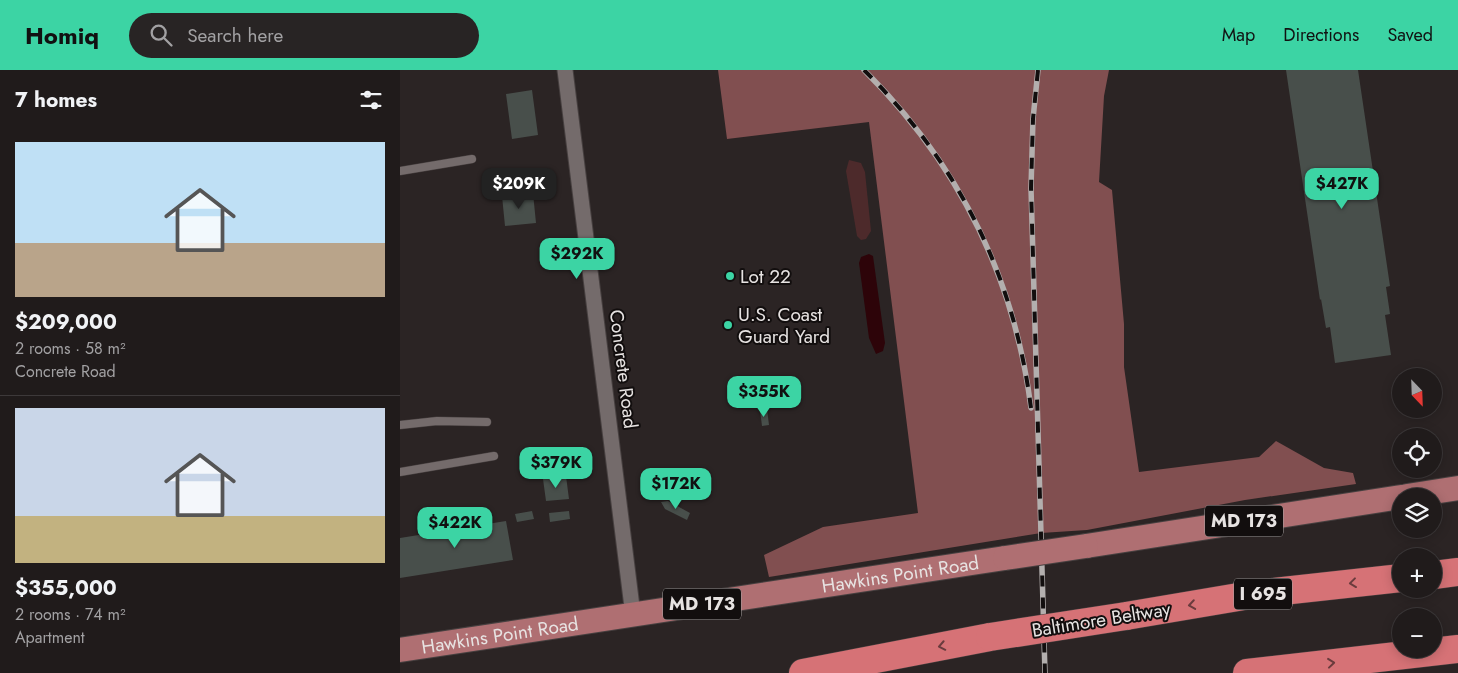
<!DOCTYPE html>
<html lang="en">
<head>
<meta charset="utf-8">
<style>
	:root { --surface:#201b1b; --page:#282424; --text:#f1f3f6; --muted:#a2a1a3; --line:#3d393a; --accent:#3cd4a4 }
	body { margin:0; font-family:Jost,sans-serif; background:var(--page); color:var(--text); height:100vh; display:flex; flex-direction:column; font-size:19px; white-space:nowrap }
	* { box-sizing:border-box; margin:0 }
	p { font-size:16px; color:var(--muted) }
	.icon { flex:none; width:28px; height:28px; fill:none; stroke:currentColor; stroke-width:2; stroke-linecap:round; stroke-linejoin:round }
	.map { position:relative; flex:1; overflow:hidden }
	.panel { display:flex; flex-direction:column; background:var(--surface); width:400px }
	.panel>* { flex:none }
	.needle { width:32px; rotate:157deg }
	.controls { position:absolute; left:992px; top:298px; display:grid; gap:10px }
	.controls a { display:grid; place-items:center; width:50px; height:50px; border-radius:50%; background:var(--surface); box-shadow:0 2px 12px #0003,0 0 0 1px var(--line); font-size:25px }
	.price { position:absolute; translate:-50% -42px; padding:0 11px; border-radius:10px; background:var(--accent); color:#111; font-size:16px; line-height:32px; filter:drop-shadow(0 1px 2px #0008) }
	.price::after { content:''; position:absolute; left:50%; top:30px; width:15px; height:11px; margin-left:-8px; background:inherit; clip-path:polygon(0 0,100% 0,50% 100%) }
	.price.active { background:#222; color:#fff }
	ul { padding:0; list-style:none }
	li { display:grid; align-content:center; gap:10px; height:265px; padding:0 15px }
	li+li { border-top:1px solid var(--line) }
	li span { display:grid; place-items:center; height:155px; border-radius:0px; color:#555 }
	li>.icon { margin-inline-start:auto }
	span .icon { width:90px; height:90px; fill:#fffc; stroke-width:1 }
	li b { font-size:21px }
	h2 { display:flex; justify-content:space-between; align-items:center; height:60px; padding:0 15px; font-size:21px }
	header { display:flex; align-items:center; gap:30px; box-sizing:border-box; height:70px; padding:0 25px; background:var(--accent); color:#111 }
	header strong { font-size:24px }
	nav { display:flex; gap:28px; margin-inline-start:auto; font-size:18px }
	.search { width:350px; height:45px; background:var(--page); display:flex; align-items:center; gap:12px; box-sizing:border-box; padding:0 18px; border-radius:28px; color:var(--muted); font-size:19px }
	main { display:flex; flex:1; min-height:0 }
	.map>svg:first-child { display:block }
	.green { fill:#4d2a2b }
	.forest { fill:#814f50 }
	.water { fill:#2d0409 }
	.building { fill:#484f4b }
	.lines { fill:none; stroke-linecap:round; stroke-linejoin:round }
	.lane-casing { stroke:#474040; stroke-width:9 }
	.street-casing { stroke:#474040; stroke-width:17 }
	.primary-casing { stroke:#474040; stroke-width:26 }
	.highway-casing { stroke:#474040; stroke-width:29 }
	.lane { stroke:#746b6b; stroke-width:8 }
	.street { stroke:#746b6b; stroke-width:15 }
	.primary { stroke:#af6f72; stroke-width:24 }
	.highway { stroke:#d67276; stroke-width:28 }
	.rail-casing { stroke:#b3afae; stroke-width:5.5 }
	.rail { stroke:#120e0e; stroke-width:4; stroke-dasharray:11; stroke-linecap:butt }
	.primary-bridge-casing { stroke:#474040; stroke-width:26; stroke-linecap:butt }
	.highway-bridge-casing { stroke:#474040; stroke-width:29; stroke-linecap:butt }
	.primary-bridge { stroke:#af6f72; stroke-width:24 }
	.highway-bridge { stroke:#d67276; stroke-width:28 }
	.oneway { stroke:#6a3b3d }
	.poi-dot { fill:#3cd4a4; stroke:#120e0e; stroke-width:2 }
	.labels { text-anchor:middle; stroke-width:4; stroke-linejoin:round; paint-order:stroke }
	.shield { fill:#120e0e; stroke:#a7a3a2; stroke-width:1 }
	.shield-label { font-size:18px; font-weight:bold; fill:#e7e3e2 }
	.poi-label { font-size:19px; fill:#e7e3e2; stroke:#120e0e; text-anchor:start }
	.street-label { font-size:19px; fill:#e7e3e2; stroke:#120e0e }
</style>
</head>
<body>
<header>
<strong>Homiq</strong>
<div class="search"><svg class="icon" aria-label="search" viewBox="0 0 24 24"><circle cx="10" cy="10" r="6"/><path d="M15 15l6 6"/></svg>Search here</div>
<nav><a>Map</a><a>Directions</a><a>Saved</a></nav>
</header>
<main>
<section class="panel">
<h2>7 homes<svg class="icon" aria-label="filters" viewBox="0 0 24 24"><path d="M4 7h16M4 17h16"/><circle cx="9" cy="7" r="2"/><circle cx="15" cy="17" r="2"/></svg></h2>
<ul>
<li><span style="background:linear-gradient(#bfe0f5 65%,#b9a48a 0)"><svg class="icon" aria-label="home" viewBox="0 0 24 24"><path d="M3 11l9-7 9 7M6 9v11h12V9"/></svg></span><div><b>$209,000</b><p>2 rooms · 58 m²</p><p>Concrete Road</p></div></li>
<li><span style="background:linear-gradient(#c9d6e8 70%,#c2b280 0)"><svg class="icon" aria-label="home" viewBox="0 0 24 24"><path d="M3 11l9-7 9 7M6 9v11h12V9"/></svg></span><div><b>$355,000</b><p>2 rooms · 74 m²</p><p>Apartment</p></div></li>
</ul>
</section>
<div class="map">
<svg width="1058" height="603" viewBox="0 0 1058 603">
	<rect width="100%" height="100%" fill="#2b2424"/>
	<!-- green -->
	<path class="green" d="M 449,90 L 461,93 L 465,102 L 471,161 L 466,169 L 461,170 L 457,166 L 446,101 Z"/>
	<!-- forest -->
	<path class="forest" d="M 318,0 L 709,0 L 704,26 L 699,112 L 712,120 L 724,254 L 724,297 L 739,402 L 859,387 L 876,371 L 924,398 L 953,403 L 956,414 L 845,430 L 687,460 L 641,463 L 369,507 L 364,485 L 423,457 L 518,443 L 469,52 L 327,69 Z"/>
	<!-- water -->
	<path class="water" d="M 469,184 L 473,186 L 485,273 L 483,281 L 476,284 L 469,268 L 459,193 L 461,187 Z"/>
	<!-- building -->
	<path class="building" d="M 886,0 L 958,0 L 990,216 L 986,217 L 990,244 L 985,245 L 991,285 L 935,293 L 930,257 L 926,258 L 921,229 L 920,230 Z
		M 132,20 L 138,65 L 112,69 L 106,24 Z
		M 133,123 L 136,153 L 105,156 L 102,126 Z
		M 367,339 L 369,355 L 362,356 L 360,340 Z
		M 166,406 L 169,429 L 146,431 L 143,409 Z
		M 268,431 L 290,443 L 287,450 L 265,439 L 261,432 Z
		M 132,441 L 134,449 L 117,452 L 115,444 Z
		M 169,441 L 170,449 L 150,452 L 149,443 Z
		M 106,451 L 113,490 L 0,508 L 0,468 Z"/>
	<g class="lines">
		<!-- lane casing -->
		<g class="lane-casing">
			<path id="lane" d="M 0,101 L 72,89
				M 0,355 L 37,351 L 87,352
				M 0,402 L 94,386"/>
		</g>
		<!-- street casing -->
		<g class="street-casing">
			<path id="street" d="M 165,0 L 233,545"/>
		</g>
		<!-- primary casing -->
		<g class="primary-casing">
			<g id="primary">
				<path d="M 1007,426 L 1058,418"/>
				<path d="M 686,476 L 1001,427"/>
				<path id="s1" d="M 0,580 L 605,488"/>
			</g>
		</g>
		<!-- highway casing -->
		<g class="highway-casing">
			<path id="highway" d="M 1034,505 L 1058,502
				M 726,546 L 856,524 L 1001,508
				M 403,603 L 590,567
				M 847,603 L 1058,579"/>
		</g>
		<!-- lane -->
		<use href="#lane" class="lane"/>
		<!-- street -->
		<use href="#street" class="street"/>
		<!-- primary -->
		<use href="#primary" class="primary"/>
		<!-- highway -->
		<use href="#highway" class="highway"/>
		<!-- rail casing -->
		<g class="rail-casing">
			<path id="rail" d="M 464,0 C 559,94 614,205 631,338
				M 638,0 L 633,49 L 631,118 L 645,603"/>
		</g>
		<!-- rail -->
		<use href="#rail" class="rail"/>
		<!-- primary-bridge casing -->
		<g class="primary-bridge-casing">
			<path id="primary-bridge" d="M 605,488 L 686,476"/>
		</g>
		<!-- highway-bridge casing -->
		<g class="highway-bridge-casing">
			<path id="highway-bridge" d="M 590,567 L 726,546"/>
		</g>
		<!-- primary-bridge -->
		<use href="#primary-bridge" class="primary-bridge"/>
		<!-- highway-bridge -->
		<use href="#highway-bridge" class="highway-bridge"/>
	</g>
	<!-- one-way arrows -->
	<defs><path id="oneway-chevron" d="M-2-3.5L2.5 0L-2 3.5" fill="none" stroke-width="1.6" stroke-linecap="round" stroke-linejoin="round" transform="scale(1.25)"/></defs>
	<g class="oneway">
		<use href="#oneway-chevron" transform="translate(953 513) rotate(173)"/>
		<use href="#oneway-chevron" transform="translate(792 535) rotate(171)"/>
		<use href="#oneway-chevron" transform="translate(542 576) rotate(169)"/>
		<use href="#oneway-chevron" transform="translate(931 593) rotate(-6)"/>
	</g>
	<!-- markers -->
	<g class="poi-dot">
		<circle cx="330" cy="206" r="5"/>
		<circle cx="328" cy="255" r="5"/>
	</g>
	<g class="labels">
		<!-- shield labels -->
		<g class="shield">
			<rect x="805" y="435.5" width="78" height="31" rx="4"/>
			<rect x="834" y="508.5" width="58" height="31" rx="4"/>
			<rect x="263" y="518.5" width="78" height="31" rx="4"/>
		</g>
		<g class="shield-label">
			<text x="844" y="457">MD 173</text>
			<text x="863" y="530">I 695</text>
			<text x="302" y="540">MD 173</text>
		</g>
		<!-- poi labels -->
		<g class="poi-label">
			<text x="340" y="213">Lot 22</text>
			<text x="338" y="251">U.S. Coast<tspan x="338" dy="22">Guard Yard</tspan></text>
		</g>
		<!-- street labels -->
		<g class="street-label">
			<text transform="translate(224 299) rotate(83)" y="7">Concrete Road</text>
			<text dy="7" stroke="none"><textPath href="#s1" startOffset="506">Hawkins Point Road</textPath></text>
			<text transform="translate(701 549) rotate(-9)" y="7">Baltimore Beltway</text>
			<text dy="7" stroke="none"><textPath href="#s1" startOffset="101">Hawkins Point Road</textPath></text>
		</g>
	</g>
</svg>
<div class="controls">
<a><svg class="needle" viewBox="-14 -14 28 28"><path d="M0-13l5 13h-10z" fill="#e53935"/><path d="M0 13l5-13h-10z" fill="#a2a1a3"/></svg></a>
<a><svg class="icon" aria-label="locate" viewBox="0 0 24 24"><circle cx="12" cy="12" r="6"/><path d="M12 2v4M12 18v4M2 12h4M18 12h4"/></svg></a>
<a><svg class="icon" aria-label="layers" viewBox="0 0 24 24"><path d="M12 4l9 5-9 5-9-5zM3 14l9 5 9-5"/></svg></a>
<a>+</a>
<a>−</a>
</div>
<b class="price active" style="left:119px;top:140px">$209K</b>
<b class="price" style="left:942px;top:140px">$427K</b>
<b class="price" style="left:177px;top:210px">$292K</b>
<b class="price" style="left:364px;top:348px">$355K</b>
<b class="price" style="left:156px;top:419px">$379K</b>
<b class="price" style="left:276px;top:440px">$172K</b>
<b class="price" style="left:55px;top:479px">$422K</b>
</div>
</main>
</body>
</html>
